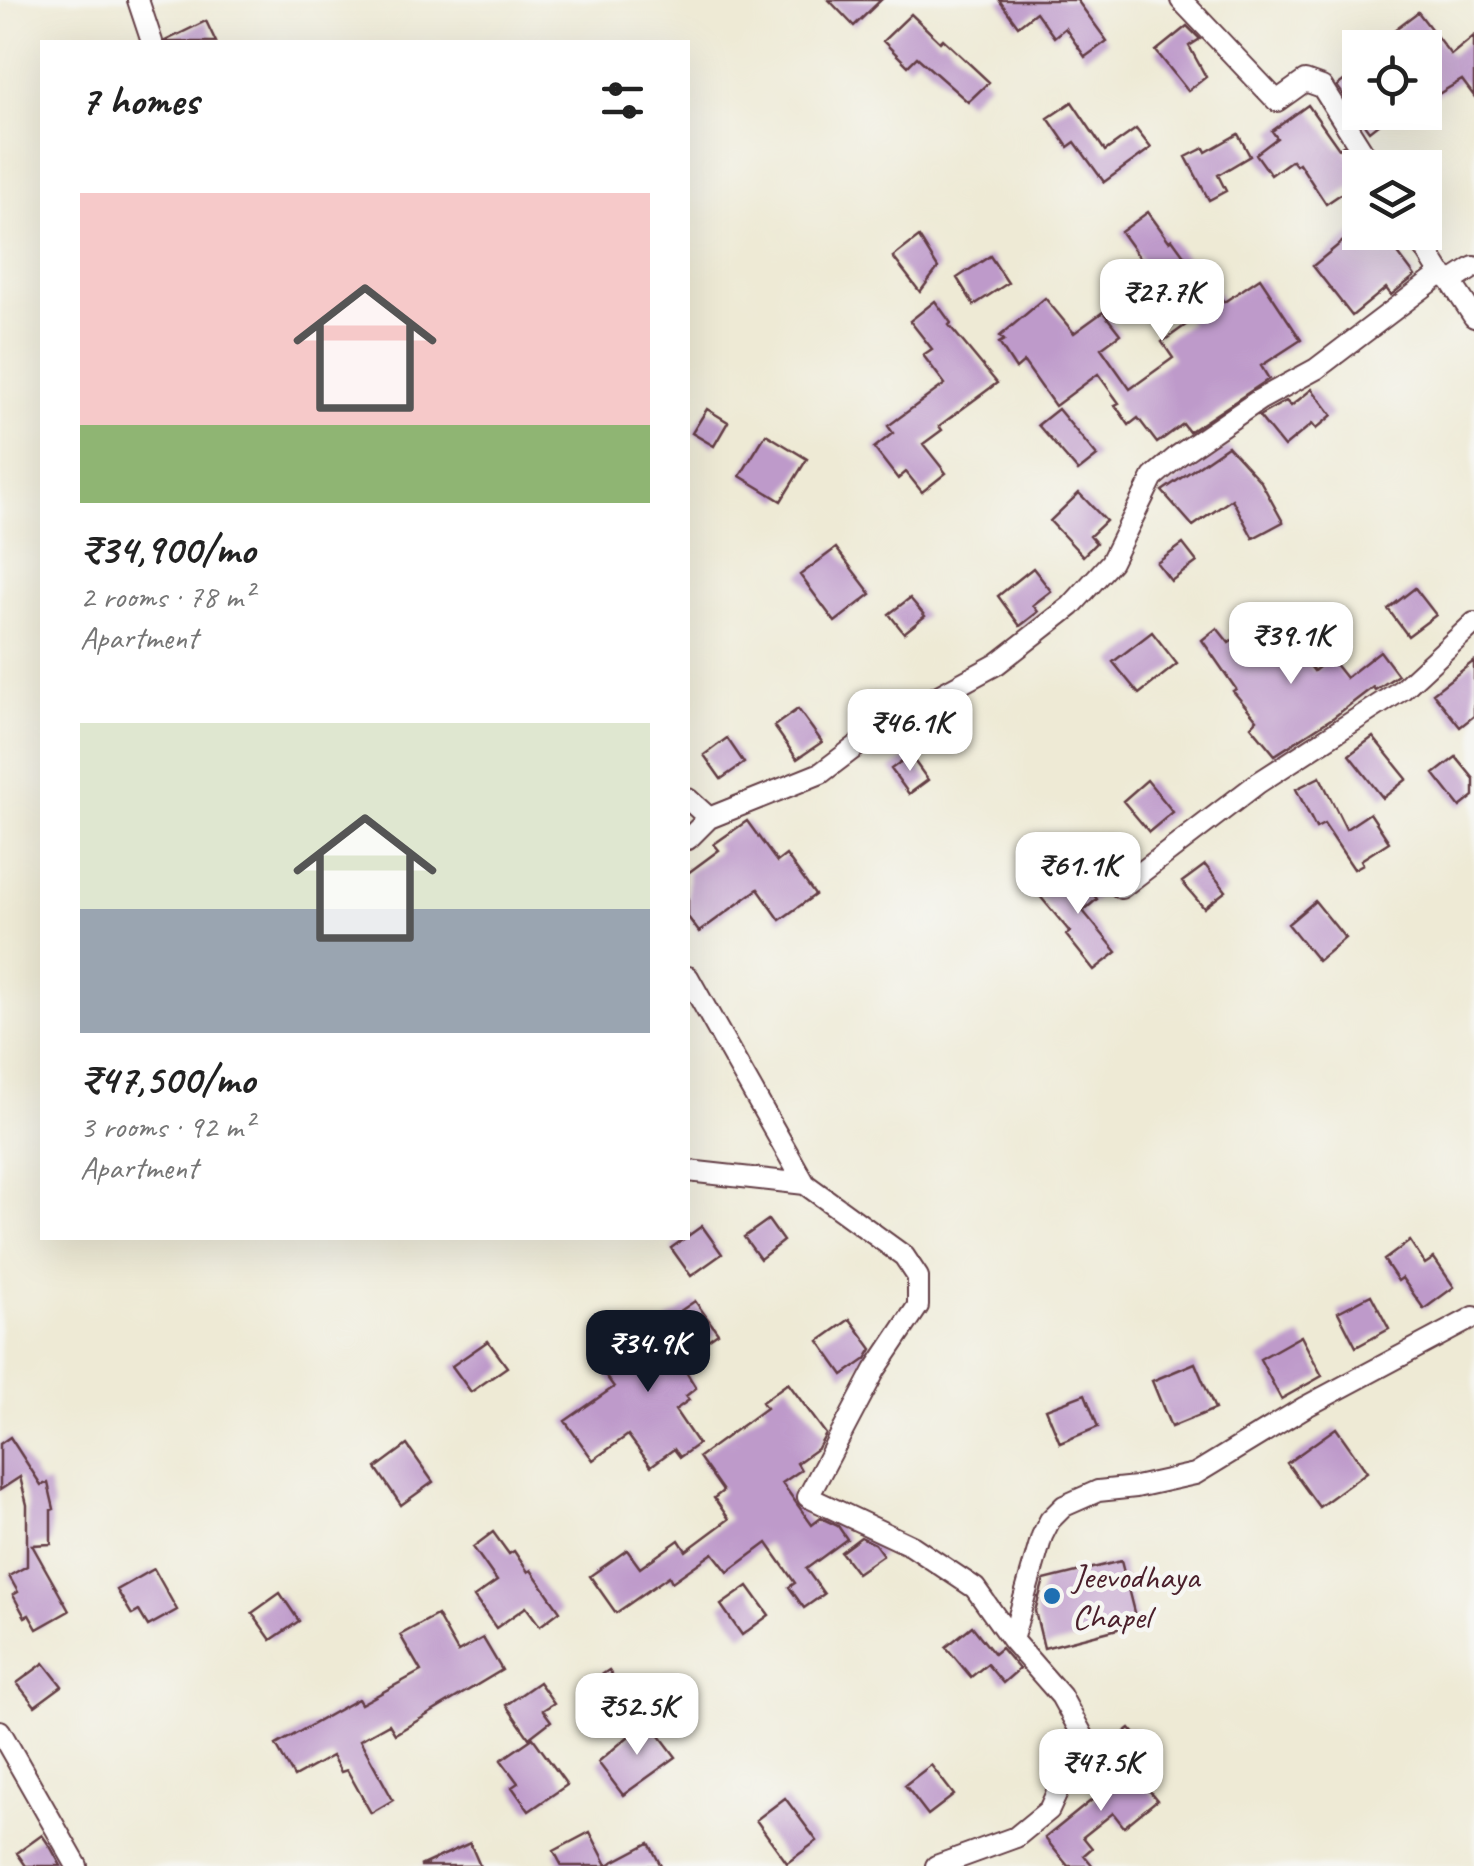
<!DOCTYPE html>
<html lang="en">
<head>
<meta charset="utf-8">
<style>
	:root { --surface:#fff; --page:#f2f2f2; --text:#222; --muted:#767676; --accent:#111827 }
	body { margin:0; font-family:Caveat,sans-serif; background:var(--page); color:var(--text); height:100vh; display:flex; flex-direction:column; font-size:38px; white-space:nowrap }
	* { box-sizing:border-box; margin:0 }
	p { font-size:32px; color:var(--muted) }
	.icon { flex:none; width:55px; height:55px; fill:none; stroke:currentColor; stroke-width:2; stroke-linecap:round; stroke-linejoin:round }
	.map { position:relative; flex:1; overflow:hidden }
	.sheet { position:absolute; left:40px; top:40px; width:650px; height:1200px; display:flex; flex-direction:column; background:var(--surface); border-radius:0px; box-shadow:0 10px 40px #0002 }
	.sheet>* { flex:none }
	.tools { position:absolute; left:1342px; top:30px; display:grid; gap:20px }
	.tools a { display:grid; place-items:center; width:100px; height:100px; border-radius:0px; background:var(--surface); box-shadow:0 10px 40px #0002; font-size:50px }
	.price { position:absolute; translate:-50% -85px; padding:0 22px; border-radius:20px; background:#fff; color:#222; font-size:32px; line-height:65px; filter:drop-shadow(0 2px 5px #0008) }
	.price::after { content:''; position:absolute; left:50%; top:60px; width:30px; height:22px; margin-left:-15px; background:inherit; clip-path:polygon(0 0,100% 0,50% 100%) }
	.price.on { background:var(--accent); color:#fff }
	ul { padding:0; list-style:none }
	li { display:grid; align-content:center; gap:20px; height:530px; padding:0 40px }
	li span { display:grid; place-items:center; height:310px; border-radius:0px; color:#555 }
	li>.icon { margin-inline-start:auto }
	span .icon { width:180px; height:180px; fill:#fffc; stroke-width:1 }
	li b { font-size:42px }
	h2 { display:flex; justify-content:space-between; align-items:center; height:120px; padding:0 40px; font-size:42px }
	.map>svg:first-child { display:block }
	.building { fill:#be9aca }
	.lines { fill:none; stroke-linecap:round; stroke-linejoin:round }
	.street-casing { stroke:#633d44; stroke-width:24 }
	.street { stroke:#fff; stroke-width:20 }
	.poi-dot { fill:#1f6fb2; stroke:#f6f6f2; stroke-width:4 }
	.labels { text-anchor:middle; stroke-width:9; stroke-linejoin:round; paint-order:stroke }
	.poi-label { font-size:35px; fill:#4a1f2b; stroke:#f6f6f2; text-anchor:start }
</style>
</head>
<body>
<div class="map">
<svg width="1474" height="1866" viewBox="0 0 1474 1866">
	<rect width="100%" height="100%" fill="#f6f6f2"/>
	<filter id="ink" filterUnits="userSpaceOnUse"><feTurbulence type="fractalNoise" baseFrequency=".01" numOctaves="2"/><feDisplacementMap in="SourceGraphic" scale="20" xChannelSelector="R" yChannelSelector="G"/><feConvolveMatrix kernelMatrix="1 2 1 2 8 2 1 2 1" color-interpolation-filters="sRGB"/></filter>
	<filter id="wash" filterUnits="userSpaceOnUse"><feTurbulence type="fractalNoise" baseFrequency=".0048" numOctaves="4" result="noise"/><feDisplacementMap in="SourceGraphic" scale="40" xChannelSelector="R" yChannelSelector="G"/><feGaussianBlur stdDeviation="2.25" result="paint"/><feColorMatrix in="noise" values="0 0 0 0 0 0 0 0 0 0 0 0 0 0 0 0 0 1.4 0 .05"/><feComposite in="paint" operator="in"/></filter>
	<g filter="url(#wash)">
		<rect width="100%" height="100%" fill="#eeead5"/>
		<g id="blocks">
			<!-- building -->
			<path class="building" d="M 829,0 L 881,0 L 854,26 Z
				M 999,0 L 1077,0 L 1107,41 L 1085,57 L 1065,28 L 1054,37 L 1036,12 L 1018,26 Z
				M 1418,12 L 1451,55 L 1474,36 L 1474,96 L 1462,80 L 1425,102 L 1425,48 L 1407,48 L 1394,30 Z
				M 911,14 L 940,42 L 943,39 L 989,82 L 968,102 L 917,57 L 908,66 L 883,41 Z
				M 206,21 L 216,42 L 165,42 L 165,41 Z
				M 1187,26 L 1200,39 L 1189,46 L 1206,77 L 1188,91 L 1156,51 Z
				M 1353,74 L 1360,83 L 1360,112 L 1393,112 L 1369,131 L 1337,86 Z
				M 1072,102 L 1105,151 L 1136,129 L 1151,148 L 1104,182 L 1075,142 L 1068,147 L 1048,118 Z
				M 1308,105 L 1339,149 L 1343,146 L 1360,173 L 1360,181 L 1326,204 L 1299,163 L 1296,165 L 1292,160 L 1271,175 L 1256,154 L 1277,138 L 1272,131 Z
				M 1238,134 L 1250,156 L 1218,175 L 1226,191 L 1209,200 L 1186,157 L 1204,148 L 1206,152 Z
				M 1148,212 L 1169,241 L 1172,239 L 1212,294 L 1216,291 L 1224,302 L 1260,278 L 1301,340 L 1261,366 L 1269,379 L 1189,432 L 1183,424 L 1157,443 L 1138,418 L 1129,425 L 1115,405 L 1119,403 L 1098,374 L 1055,406 L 1024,362 L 1016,369 L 999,343 L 1004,340 L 1000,336 L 1045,298 L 1074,333 L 1103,312 L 1120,334 L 1101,348 L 1130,389 L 1173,358 L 1162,342 L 1190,322 L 1168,292 L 1148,307 L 1132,285 L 1150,272 L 1121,232 Z
				M 1354,232 L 1382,232 L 1415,276 L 1391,295 L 1386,288 L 1352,316 L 1313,266 Z
				M 919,237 L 938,268 L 920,292 L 893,257 Z
				M 990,256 L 1008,283 L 974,305 L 957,278 Z
				M 935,301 L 951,323 L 949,325 L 997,383 L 939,426 L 942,430 L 923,444 L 946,473 L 922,492 L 906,472 L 898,479 L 874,448 L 893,433 L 888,426 L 945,384 L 923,355 L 932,349 L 910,321 Z
				M 1312,389 L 1332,415 L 1316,429 L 1312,424 L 1284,447 L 1259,416 L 1286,401 L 1291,406 Z
				M 707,409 L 728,422 L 714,446 L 692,433 Z
				M 1058,409 L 1097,456 L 1078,471 L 1038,425 Z
				M 766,434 L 807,459 L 781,501 L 740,476 Z
				M 1228,446 L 1261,482 L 1283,522 L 1253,538 L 1232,499 L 1193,526 L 1162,491 Z
				M 1079,493 L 1106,521 L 1090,536 L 1096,543 L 1083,556 L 1050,521 Z
				M 1183,544 L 1197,562 L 1171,581 L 1157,563 Z
				M 836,548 L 871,594 L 835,622 L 800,575 Z
				M 1033,568 L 1051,591 L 1033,605 L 1038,612 L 1020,626 L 998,596 Z
				M 1415,588 L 1436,615 L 1408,636 L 1388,609 Z
				M 910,598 L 925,616 L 904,633 L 889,614 Z
				M 1217,628 L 1229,643 L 1249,628 L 1272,658 L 1291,642 L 1314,671 L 1330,658 L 1346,678 L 1380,651 L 1398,675 L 1375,690 L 1373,687 L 1334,717 L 1275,755 L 1251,726 L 1257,720 L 1233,691 L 1236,689 L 1202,640 Z
				M 1152,632 L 1177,664 L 1139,694 L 1113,662 Z
				M 1474,661 L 1474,716 L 1460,727 L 1433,693 Z
				M 798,709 L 822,742 L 797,759 L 774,726 Z
				M 1373,737 L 1407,779 L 1383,798 L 1349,755 Z
				M 727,738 L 744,763 L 721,779 L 704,755 Z
				M 910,755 L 928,780 L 909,794 L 891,769 Z
				M 1456,757 L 1474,779 L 1474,796 L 1460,807 L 1434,774 Z
				M 1320,777 L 1346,829 L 1370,813 L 1389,842 L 1361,860 L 1363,864 L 1354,869 L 1324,824 L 1316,828 L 1296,789 Z
				M 1147,780 L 1173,812 L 1149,832 L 1123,801 Z
				M 747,821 L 777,862 L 786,855 L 815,895 L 780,920 L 758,889 L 699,932 L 688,917 L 688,873 L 719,850 L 714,844 Z
				M 1205,865 L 1226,891 L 1204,908 L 1182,882 Z
				M 1072,868 L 1097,899 L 1083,911 L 1117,952 L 1094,970 L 1066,935 L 1070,932 L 1039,895 Z
				M 1315,901 L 1345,938 L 1318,961 L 1288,924 Z
				M 768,1220 L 783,1241 L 760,1259 L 744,1237 Z
				M 702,1226 L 722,1254 L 691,1276 L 671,1248 Z
				M 1410,1241 L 1425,1264 L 1434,1258 L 1454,1287 L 1424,1309 L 1402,1278 L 1398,1281 L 1384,1260 Z
				M 1371,1295 L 1389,1329 L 1356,1347 L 1338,1312 Z
				M 695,1301 L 718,1333 L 679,1360 L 696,1388 L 686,1396 L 689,1400 L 675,1410 L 698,1444 L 680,1457 L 674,1449 L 651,1466 L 628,1435 L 593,1460 L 565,1421 L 614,1387 L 606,1376 L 643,1350 L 641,1347 L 671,1326 L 667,1320 Z
				M 850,1319 L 872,1349 L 866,1359 L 843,1375 L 819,1341 Z
				M 1301,1336 L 1322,1376 L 1281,1399 L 1260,1359 Z
				M 488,1341 L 507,1367 L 471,1392 L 452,1366 Z
				M 1195,1363 L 1215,1409 L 1171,1427 L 1152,1381 Z
				M 788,1383 L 826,1434 L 818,1448 L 797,1463 L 801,1470 L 782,1483 L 812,1525 L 821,1518 L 838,1526 L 847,1539 L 806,1569 L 824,1594 L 804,1608 L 789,1587 L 795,1583 L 767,1543 L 728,1572 L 713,1553 L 672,1582 L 669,1576 L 616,1613 L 590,1576 L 627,1550 L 640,1568 L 679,1540 L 686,1551 L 729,1519 L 714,1498 L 723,1491 L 699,1457 L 766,1408 L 762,1402 Z
				M 1085,1394 L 1098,1427 L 1060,1443 L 1046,1409 Z
				M 1336,1428 L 1367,1472 L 1319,1507 L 1287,1463 Z
				M 10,1437 L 41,1485 L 48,1483 L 54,1509 L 51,1510 L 51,1544 L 32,1545 L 69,1611 L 37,1629 L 29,1615 L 25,1617 L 13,1595 L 18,1592 L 9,1576 L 27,1566 L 27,1505 L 20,1477 L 0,1490 L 0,1444 Z
				M 407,1445 L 433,1482 L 401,1505 L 376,1468 Z
				M 493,1532 L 509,1554 L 514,1551 L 528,1572 L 531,1570 L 560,1611 L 540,1626 L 526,1607 L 496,1628 L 474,1597 L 497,1581 L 473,1547 Z
				M 861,1537 L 875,1544 L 883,1555 L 857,1573 L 841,1552 Z
				M 1121,1561 L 1137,1624 L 1044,1648 L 1035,1611 L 1044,1580 Z
				M 154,1569 L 177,1610 L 148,1626 L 139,1611 L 132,1615 L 117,1590 Z
				M 748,1586 L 769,1615 L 742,1635 L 721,1605 Z
				M 280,1593 L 299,1621 L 271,1640 L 252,1613 Z
				M 437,1615 L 458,1652 L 483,1638 L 502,1670 L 395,1734 L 389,1724 L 360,1740 L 393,1800 L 371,1813 L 347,1770 L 341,1772 L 332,1756 L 294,1777 L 276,1745 L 358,1699 L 361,1704 L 421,1671 L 400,1635 Z
				M 972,1626 L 994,1654 L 1001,1648 L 1019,1669 L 1003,1683 L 987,1664 L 971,1677 L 946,1647 Z
				M 44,1663 L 62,1686 L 35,1706 L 17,1683 Z
				M 609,1670 L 622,1690 L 596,1708 L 582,1688 Z
				M 539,1682 L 554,1703 L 543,1710 L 551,1721 L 529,1738 L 506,1705 Z
				M 648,1720 L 676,1757 L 623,1795 L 598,1762 Z
				M 1130,1728 L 1144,1744 L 1124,1760 L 1111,1743 Z
				M 533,1738 L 567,1785 L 529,1811 L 512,1787 L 518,1783 L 501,1760 Z
				M 1126,1762 L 1157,1800 L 1124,1827 L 1113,1813 L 1083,1837 L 1092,1848 L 1084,1855 L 1093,1866 L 1068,1866 L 1045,1838 L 1098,1795 L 1093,1789 Z
				M 931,1765 L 954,1795 L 928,1815 L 905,1785 Z
				M 785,1798 L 817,1841 L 787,1863 L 756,1820 Z
				M 590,1832 L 607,1865 L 649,1843 L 661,1866 L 562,1866 L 554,1851 Z
				M 42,1835 L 51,1848 L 61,1866 L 26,1866 L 17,1853 Z
				M 470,1843 L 480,1866 L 420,1866 Z"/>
		</g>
	</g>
	<g filter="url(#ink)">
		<use href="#blocks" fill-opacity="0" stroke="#633d44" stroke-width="2.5"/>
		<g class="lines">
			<!-- street casing -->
			<g class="street-casing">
				<path id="street" d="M 138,0 L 152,42
					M 1181,0 L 1277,101 L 1305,81 L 1322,87 L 1373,168
					M 1415,232 L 1441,274 L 1448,279
					M 1474,267 L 1451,282 L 1474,317
					M 688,799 L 709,818
					M 688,839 L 709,818 L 821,773 L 883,726 L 997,664 L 1071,606 L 1111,562 L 1153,477 L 1179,455 L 1259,400 L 1316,369 L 1441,274
					M 1121,888 L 1258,783 L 1403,689 L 1474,623
					M 688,977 L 805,1184 L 904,1256 L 918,1277 L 918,1306 L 875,1370 L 808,1497 L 912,1546 L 975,1588 L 1012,1640
					M 688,1171 L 805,1184
					M 0,1731 L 77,1866
					M 936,1866 L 1016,1837 L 1049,1810 L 1083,1736 L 1061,1696 L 1012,1640 L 1042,1536 L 1050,1520 L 1064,1506 L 1098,1491 L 1136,1487 L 1195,1474 L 1305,1407 L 1474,1317"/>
			</g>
			<!-- street -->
			<use href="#street" class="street"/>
		</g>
	</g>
	<!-- markers -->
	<circle class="poi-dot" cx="1052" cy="1596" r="10"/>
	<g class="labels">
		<!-- poi labels -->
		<g class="poi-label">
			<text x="1072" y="1588">Jeevodhaya<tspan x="1072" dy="40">Chapel</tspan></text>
		</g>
	</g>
</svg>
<div class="tools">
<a><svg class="icon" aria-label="locate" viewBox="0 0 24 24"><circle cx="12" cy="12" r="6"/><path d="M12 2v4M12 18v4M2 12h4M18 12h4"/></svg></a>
<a><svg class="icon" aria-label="layers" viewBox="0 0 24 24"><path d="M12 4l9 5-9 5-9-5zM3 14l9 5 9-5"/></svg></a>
</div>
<b class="price" style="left:1162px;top:344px">₹27.7K</b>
<b class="price" style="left:1291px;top:687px">₹39.1K</b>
<b class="price" style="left:910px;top:774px">₹46.1K</b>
<b class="price" style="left:1078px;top:917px">₹61.1K</b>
<b class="price on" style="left:648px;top:1395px">₹34.9K</b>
<b class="price" style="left:637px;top:1758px">₹52.5K</b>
<b class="price" style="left:1101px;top:1814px">₹47.5K</b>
<section class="sheet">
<h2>7 homes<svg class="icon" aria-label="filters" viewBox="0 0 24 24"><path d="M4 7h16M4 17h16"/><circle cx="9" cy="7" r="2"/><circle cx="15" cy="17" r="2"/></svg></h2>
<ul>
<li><span style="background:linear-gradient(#f6c9c9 75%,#8fb573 0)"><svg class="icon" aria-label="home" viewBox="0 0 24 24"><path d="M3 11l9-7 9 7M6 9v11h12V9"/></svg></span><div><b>₹34,900/mo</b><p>2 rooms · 78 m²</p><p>Apartment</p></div></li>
<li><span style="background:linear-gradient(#dfe7d0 60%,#9aa5b1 0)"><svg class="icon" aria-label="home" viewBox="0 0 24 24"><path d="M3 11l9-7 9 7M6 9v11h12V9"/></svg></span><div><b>₹47,500/mo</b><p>3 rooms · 92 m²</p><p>Apartment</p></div></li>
</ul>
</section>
</div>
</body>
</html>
